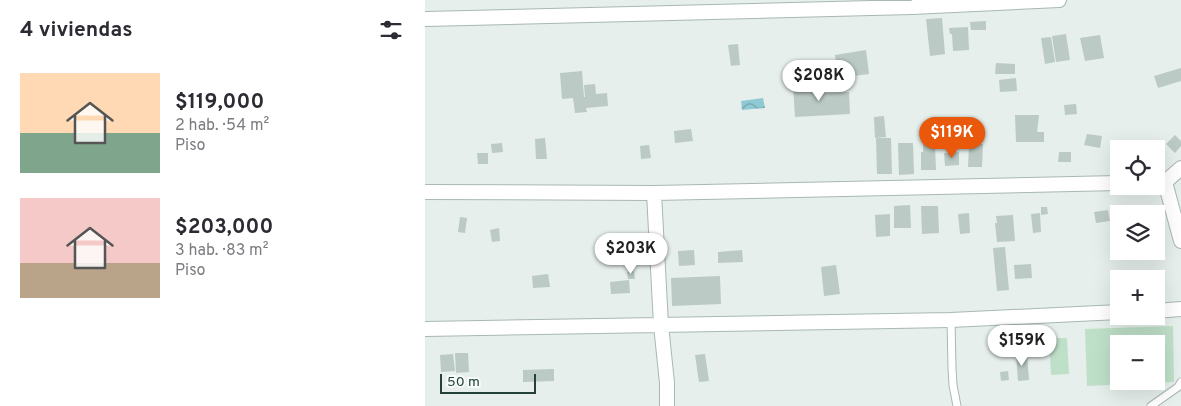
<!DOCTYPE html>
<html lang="es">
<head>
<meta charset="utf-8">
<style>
	:root { --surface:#fff; --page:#f7f7f7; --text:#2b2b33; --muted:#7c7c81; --accent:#ea580c }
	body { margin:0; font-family:Overpass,sans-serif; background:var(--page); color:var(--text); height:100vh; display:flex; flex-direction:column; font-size:19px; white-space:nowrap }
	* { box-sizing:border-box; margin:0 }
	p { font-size:16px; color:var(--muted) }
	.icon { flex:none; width:28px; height:28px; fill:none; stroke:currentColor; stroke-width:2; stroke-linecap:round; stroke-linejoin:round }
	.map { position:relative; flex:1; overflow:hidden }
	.panel { display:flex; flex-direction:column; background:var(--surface); width:425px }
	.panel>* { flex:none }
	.tools { position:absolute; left:685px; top:140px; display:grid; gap:10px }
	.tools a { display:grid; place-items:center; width:55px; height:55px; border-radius:0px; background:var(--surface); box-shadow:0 5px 20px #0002; font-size:25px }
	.scale { position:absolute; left:15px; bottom:12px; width:96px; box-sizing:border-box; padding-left:5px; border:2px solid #24423a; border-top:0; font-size:14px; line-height:18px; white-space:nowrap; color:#24423a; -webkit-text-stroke:4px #f7fbf9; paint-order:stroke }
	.price { position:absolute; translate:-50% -42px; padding:0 11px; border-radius:18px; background:#fff; color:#222; font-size:16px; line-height:32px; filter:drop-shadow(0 1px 2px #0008) }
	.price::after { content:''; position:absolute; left:50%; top:30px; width:15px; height:11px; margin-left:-8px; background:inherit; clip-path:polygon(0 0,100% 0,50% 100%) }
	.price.on { background:var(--accent); color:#fff }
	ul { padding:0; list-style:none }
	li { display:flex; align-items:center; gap:15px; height:125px; padding:0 20px }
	li span { display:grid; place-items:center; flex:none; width:140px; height:100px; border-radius:0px; color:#555 }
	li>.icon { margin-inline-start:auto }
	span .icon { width:60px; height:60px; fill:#fffc; stroke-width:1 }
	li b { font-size:21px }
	h2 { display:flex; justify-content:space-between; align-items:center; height:60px; padding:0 20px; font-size:21px }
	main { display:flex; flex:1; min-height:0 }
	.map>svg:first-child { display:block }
	.pitch { fill:#bfe0c8; fill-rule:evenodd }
	.water { fill:url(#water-waves) }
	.building { fill:#bbcac4 }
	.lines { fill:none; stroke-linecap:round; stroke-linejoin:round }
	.lane-casing { stroke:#a8b8b2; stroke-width:9 }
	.street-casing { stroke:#a8b8b2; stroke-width:16 }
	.lane { stroke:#fff; stroke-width:7 }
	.street { stroke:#fff; stroke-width:14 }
</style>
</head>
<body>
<main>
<section class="panel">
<h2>4 viviendas<svg class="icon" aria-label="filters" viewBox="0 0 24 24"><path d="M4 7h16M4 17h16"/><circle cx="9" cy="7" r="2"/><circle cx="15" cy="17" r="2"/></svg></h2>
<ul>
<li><span style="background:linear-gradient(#ffd9b3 60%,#7fa58c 0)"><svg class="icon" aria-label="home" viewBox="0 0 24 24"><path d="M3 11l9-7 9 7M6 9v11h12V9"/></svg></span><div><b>$119,000</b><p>2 hab. · 54 m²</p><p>Piso</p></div></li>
<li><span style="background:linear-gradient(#f6c9c9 65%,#b9a48a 0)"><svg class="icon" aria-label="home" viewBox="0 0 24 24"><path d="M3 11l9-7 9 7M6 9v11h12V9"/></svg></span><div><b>$203,000</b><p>3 hab. · 83 m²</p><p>Piso</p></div></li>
</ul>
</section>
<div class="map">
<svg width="756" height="406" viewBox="0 0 756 406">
	<defs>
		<pattern id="water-waves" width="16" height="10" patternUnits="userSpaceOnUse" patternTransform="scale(1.25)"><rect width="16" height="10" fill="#8ec9d4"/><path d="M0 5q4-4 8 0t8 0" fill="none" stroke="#74a5ad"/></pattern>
	</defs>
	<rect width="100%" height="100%" fill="#e6efeb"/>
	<!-- pitch -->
	<path class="pitch" d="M 748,326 L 749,382 L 662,386 L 660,329 ZM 694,344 L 731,344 L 731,381 L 694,381 Z
		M 624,338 L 642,338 L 644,374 L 626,375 Z"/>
	<!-- water -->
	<path class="water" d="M 338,98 L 340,108 L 317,110 L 316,101 Z"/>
	<!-- building -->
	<path class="building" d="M 517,18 L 520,54 L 505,56 L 501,19 Z
		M 561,21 L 561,30 L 546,30 L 545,22 Z
		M 543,27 L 544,50 L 528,51 L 527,34 L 525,34 L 524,28 Z
		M 641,34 L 645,60 L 631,62 L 627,36 Z
		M 675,35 L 679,58 L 660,61 L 655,38 Z
		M 626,37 L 630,62 L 620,64 L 616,38 Z
		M 313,44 L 315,65 L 306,66 L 303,45 Z
		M 441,50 L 444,74 L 413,78 L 410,55 Z
		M 571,63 L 590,64 L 590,74 L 570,74 Z
		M 756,68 L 756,81 L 733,88 L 729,76 Z
		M 157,71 L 159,97 L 160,97 L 159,85 L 170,84 L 171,94 L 182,93 L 183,106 L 161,108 L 162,112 L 150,113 L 148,98 L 137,99 L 135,73 Z
		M 591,78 L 592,91 L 575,92 L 574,80 Z
		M 399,84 L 400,93 L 424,92 L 425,114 L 370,117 L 368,86 Z
		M 651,104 L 652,114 L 640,115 L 639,105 Z
		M 590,115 L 614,115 L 612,132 L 619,132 L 619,142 L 591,142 Z
		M 459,116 L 461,137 L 450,138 L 449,117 Z
		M 266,129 L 268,141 L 250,143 L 249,131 Z
		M 662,134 L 677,136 L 675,148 L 659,145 Z
		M 750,135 L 756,141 L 756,146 L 750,153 L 741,144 Z
		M 120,138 L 122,159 L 111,159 L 110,139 Z
		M 451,138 L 466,138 L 467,174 L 452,174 Z
		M 77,143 L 78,152 L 67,153 L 66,144 Z
		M 473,143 L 488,143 L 489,174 L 474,175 Z
		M 498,144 L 510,144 L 511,170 L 496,170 L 496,152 L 498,152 Z
		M 544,144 L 558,144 L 557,167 L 543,167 Z
		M 224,145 L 226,158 L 216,159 L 215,146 Z
		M 534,152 L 534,165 L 520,166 L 519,153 Z
		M 634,152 L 646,152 L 646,162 L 633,162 Z
		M 52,153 L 63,153 L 63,164 L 53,164 Z
		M 485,205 L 486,228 L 469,228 L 469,206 Z
		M 496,206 L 513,206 L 514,233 L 497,234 Z
		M 616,207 L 622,207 L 623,214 L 616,215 Z
		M 706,207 L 707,214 L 694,214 L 694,229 L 693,229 L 689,210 Z
		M 683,210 L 685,221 L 671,223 L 669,212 Z
		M 544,213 L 545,233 L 535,234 L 533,214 Z
		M 615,213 L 616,232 L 608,233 L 606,214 Z
		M 465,214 L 465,236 L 451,237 L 450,215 Z
		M 588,215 L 590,241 L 572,242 L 570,223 L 572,223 L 571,216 Z
		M 35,217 L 42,218 L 40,233 L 33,232 Z
		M 74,228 L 75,241 L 67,242 L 65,230 Z
		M 580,247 L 584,290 L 572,291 L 568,248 Z
		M 269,250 L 270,265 L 254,266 L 253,251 Z
		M 317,250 L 318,262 L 293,263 L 293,252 Z
		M 606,264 L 607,278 L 590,279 L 589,265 Z
		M 411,265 L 415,294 L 399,296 L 396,267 Z
		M 698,270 L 699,279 L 694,279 L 694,283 L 690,283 L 689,271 Z
		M 209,271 L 210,279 L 203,279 L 202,272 Z
		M 123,274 L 125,287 L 108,288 L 107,276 Z
		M 295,276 L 296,304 L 247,306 L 246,278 Z
		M 204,280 L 205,293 L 186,294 L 185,282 Z
		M 30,353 L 43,353 L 44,372 L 31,373 Z
		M 28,354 L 30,371 L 16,372 L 15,355 Z
		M 280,354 L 284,381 L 274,382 L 270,355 Z
		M 591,354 L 602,354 L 604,380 L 593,381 Z
		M 129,369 L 129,381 L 98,382 L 98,370 Z
		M 583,371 L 584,380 L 576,381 L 575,372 Z"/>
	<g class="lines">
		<!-- lane casing -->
		<g class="lane-casing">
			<path id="lane" d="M 526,320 L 527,368 L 528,385 L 532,406
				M 726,406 L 753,387 L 756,382"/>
		</g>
		<!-- street casing -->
		<g class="street-casing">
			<path id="street" d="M 0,19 L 487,7 L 634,0
				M 732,182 L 740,182 L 756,168
				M 740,182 L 756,241
				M 0,192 L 229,193 L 694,183
				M 229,193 L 236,325 L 242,383 L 242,406
				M 731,311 L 756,309
				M 0,329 L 526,320 L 694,312"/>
		</g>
		<!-- lane -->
		<use href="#lane" class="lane"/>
		<!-- street -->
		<use href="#street" class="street"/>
	</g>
</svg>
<div class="tools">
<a><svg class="icon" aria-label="locate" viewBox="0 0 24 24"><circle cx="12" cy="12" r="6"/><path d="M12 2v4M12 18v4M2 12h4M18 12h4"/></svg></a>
<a><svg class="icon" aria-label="layers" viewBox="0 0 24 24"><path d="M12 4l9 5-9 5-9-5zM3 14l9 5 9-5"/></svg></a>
<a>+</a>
<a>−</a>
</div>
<div class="scale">50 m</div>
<b class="price" style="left:394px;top:102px">$208K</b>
<b class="price on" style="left:527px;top:159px">$119K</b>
<b class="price" style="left:206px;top:275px">$203K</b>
<b class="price" style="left:597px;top:367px">$159K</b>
</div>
</main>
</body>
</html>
